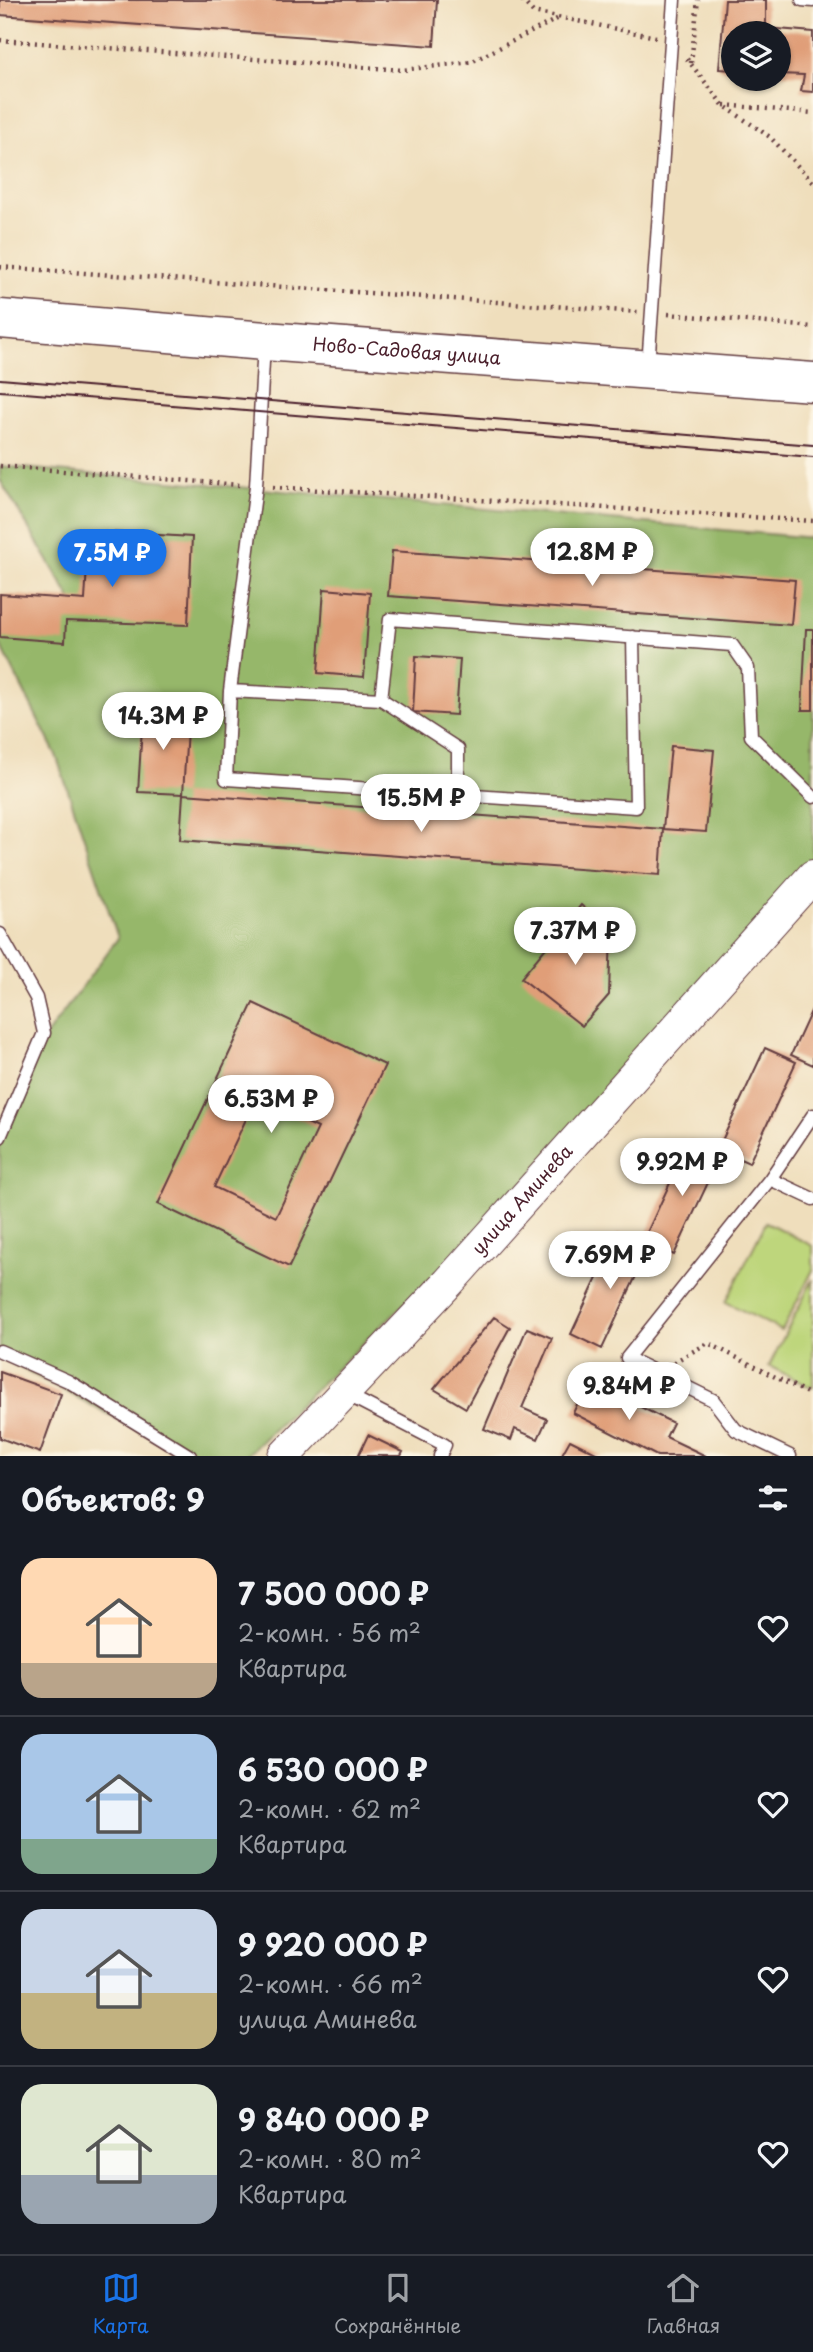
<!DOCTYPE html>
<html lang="ru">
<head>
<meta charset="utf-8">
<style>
	:root { --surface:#171b24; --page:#20242c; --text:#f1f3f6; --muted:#9ea1a6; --line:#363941; --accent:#1a73e8 }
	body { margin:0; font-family:"Playpen Sans",sans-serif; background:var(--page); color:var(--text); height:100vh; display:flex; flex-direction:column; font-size:26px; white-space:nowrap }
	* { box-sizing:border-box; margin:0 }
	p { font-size:23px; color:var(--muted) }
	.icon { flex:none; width:38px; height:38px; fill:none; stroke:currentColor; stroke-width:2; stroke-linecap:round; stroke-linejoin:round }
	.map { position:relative; height:1456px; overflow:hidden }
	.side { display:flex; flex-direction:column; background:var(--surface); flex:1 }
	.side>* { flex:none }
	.buttons { position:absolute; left:721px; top:21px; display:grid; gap:14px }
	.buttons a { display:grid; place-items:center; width:70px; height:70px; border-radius:50%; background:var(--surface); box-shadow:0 2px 5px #0004; font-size:35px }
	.price { position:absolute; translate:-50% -60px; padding:0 16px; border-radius:24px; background:#fff; color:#222; font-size:23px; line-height:46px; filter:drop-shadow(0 2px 4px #0008) }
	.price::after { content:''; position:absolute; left:50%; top:42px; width:21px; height:16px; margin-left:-10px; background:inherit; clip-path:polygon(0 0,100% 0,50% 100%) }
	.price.on { background:var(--accent); color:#fff }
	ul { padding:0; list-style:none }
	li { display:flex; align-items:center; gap:21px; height:175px; padding:0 21px }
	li+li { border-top:2px solid var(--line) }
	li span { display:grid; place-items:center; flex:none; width:196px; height:140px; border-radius:21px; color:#555 }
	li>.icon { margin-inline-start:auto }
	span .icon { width:84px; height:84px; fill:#fffc; stroke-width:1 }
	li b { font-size:30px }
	h2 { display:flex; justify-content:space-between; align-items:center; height:84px; padding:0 21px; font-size:30px }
	.tabs { display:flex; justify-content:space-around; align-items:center; height:98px; border-top:2px solid var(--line); background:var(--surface); font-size:19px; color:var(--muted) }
	.tabs a { display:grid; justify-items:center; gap:4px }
	.tabs .on { color:var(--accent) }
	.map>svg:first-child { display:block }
	.green { fill:#bed67b; stroke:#847a53; stroke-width:2 }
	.forest { fill:#96b76b; stroke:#706b4b; stroke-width:2 }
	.building { fill:#e09e78; fill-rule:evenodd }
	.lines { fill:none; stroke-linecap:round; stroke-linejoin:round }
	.service-casing { stroke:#633c41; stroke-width:15 }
	.tertiary-casing { stroke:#633c41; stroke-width:34 }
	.primary-casing { stroke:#633c41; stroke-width:41 }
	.path { stroke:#633c41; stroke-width:4.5; stroke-dasharray:2 5; stroke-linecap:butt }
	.service { stroke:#fff; stroke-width:12 }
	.tertiary { stroke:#fff; stroke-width:32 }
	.primary { stroke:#fff; stroke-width:38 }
	.tram { stroke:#4a1f2b; stroke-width:2 }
	.labels { text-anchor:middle; stroke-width:5; stroke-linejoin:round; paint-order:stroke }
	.street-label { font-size:18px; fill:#4a1f2b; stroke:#fcf5e5 }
</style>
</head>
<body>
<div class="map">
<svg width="813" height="1456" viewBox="0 0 813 1456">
	<rect width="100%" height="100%" fill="#fcf5e5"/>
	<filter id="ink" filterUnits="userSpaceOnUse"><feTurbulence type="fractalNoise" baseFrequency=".0143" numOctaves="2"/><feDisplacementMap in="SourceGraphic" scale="14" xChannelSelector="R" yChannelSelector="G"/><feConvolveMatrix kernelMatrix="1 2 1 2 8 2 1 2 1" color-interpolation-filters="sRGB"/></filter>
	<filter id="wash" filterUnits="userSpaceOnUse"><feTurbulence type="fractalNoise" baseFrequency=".00686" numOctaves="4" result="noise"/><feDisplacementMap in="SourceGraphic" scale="28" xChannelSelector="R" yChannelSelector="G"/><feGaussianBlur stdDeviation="1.57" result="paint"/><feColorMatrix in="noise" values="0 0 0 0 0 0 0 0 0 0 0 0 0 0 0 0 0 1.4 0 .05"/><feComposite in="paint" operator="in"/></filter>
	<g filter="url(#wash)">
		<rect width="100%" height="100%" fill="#efdebc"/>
		<!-- green -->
		<path class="green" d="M 766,1222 L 813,1246 L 813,1270 L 782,1331 L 726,1302 Z
			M 813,1279 L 813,1387 L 812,1388 L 769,1366 Z"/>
		<!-- forest -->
		<path class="forest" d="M 0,466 L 813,538 L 813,876 L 589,1126 L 246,1456 L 188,1456 L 0,1357 L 0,1137 L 37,1048 L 118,938 L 56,755 L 0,644 L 0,635 L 71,599 L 0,480 Z"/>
		<g id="blocks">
			<!-- building -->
			<path class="building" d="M 0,0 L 437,0 L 434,46 L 0,15 Z
				M 725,0 L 766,0 L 766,28 L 813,32 L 813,92 L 801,91 L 804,75 L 779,74 L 779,33 L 733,33 L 733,70 L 719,69 Z
				M 89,531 L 192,537 L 188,625 L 66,621 L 65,642 L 0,637 L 0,594 L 85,600 Z
				M 392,551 L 795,580 L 791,625 L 388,596 Z
				M 324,589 L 370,593 L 364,677 L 318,673 Z
				M 806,629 L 813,629 L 813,710 L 802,710 Z
				M 416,656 L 460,659 L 456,715 L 413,712 Z
				M 143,711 L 188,713 L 183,794 L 138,792 Z
				M 671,746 L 714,750 L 706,832 L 663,829 Z
				M 183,794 L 663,829 L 660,875 L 180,840 Z
				M 581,905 L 611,932 L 609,995 L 582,1026 L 521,978 Z
				M 253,1003 L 385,1065 L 289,1267 L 158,1204 ZM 256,1098 L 318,1128 L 276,1217 L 214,1187 Z
				M 813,1007 L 813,1065 L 791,1055 Z
				M 765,1048 L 796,1062 L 749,1163 L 718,1149 Z
				M 690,1140 L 721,1155 L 674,1255 L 643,1241 Z
				M 618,1233 L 649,1248 L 602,1349 L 571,1334 Z
				M 494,1317 L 510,1327 L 466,1408 L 434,1389 Z
				M 527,1328 L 552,1338 L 522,1408 L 547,1419 L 538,1439 L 515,1429 L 511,1440 L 484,1429 Z
				M 0,1372 L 61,1394 L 40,1453 L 0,1438 Z
				M 588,1381 L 673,1423 L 666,1437 L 706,1456 L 657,1456 L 573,1413 Z
				M 368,1435 L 403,1452 L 401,1456 L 358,1456 Z
				M 570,1440 L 602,1456 L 561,1456 Z"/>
		</g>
	</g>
	<g filter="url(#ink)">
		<use href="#blocks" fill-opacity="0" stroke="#633c41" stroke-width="2"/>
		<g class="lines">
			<!-- service casing -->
			<g class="service-casing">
				<path id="service" d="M 802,0 L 813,1
					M 264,344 L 256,486 L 230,691 L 381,699 L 390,619 L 732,645 L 748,668 L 751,736 L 813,797
					M 648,366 L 674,0
					M 230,691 L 226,779 L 636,807 L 633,637
					M 381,699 L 458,749 L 458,796
					M 0,934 L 36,998 L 44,1033 L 0,1137
					M 770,1179 L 813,1199
					M 0,1351 L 68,1381 L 190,1456
					M 346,1394 L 445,1445 L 440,1456
					M 790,1456 L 736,1430 L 713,1400 L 627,1358 L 770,1179 L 813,1115"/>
			</g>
			<!-- tertiary casing -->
			<g class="tertiary-casing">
				<g id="tertiary">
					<path id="s1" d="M 284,1456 L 448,1283 L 813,876"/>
				</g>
			</g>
			<!-- primary casing -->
			<g class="primary-casing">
				<g id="primary">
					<path id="s2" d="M 0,319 L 265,341 L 813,382"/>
				</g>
			</g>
			<!-- path -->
			<path class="path" d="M 522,0 L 533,12 L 656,37
				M 0,40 L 402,70 L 471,62 L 561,17
				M 687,59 L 723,105 L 770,137 L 813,182
				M 691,63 L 698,0
				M 724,105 L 813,113
				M 0,267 L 638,312
				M 668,314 L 813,327
				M 0,466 L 240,485
				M 273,487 L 813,521
				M 674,1362 L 708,1343 L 813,1396"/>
			<!-- service -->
			<use href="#service" class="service"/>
			<!-- tertiary -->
			<use href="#tertiary" class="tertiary"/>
			<!-- primary -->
			<use href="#primary" class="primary"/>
			<!-- tram -->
			<path class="tram" d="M 0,379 L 813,445
				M 0,391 L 813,457"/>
		</g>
	</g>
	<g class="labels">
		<!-- street labels -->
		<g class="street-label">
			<text dy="6" stroke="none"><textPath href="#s2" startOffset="408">Ново-Садовая улица</textPath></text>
			<text dy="6" stroke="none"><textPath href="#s1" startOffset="350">улица Аминева</textPath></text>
		</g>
	</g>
</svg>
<div class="buttons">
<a><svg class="icon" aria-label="layers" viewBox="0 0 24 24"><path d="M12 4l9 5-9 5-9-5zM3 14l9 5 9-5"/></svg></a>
</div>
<b class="price" style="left:592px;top:588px">12.8M ₽</b>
<b class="price on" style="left:112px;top:589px">7.5M ₽</b>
<b class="price" style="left:163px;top:752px">14.3M ₽</b>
<b class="price" style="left:421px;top:834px">15.5M ₽</b>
<b class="price" style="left:575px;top:967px">7.37M ₽</b>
<b class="price" style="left:271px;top:1135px">6.53M ₽</b>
<b class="price" style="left:682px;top:1198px">9.92M ₽</b>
<b class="price" style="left:610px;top:1291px">7.69M ₽</b>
<b class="price" style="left:629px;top:1422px">9.84M ₽</b>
</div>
<section class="side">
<h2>Объектов: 9<svg class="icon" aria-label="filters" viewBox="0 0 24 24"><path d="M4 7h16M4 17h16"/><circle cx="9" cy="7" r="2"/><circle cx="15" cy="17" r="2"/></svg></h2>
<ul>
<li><span style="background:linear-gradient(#ffd9b3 75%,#b9a48a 0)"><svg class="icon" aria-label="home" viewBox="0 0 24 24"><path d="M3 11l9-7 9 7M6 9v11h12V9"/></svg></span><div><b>7 500 000 ₽</b><p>2-комн. · 56 m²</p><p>Квартира</p></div><svg class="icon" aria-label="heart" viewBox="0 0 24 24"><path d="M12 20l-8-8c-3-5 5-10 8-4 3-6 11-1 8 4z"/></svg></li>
<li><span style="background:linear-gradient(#a9c7e8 75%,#7fa58c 0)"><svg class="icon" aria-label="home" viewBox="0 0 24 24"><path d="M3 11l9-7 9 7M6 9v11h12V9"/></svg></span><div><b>6 530 000 ₽</b><p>2-комн. · 62 m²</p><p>Квартира</p></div><svg class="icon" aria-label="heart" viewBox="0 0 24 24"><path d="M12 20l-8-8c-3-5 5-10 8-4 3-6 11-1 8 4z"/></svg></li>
<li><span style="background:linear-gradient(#c9d6e8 60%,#c2b280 0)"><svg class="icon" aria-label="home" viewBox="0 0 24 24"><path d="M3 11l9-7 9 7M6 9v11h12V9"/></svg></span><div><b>9 920 000 ₽</b><p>2-комн. · 66 m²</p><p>улица Аминева</p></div><svg class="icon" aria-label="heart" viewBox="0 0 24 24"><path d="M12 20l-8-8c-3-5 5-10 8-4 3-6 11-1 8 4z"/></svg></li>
<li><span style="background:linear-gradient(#dfe7d0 65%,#9aa5b1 0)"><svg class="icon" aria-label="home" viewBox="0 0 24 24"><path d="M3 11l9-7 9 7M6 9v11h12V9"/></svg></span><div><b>9 840 000 ₽</b><p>2-комн. · 80 m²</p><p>Квартира</p></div><svg class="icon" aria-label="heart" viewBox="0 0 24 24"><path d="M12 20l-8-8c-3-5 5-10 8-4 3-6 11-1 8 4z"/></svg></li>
</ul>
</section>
<nav class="tabs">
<a class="on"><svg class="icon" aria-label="map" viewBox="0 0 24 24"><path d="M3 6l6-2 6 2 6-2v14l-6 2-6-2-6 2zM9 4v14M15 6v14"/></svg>Карта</a>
<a><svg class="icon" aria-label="saved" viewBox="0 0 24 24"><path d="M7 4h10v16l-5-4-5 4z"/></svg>Сохранённые</a>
<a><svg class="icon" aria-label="home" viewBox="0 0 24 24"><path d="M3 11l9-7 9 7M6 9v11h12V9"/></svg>Главная</a>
</nav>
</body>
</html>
